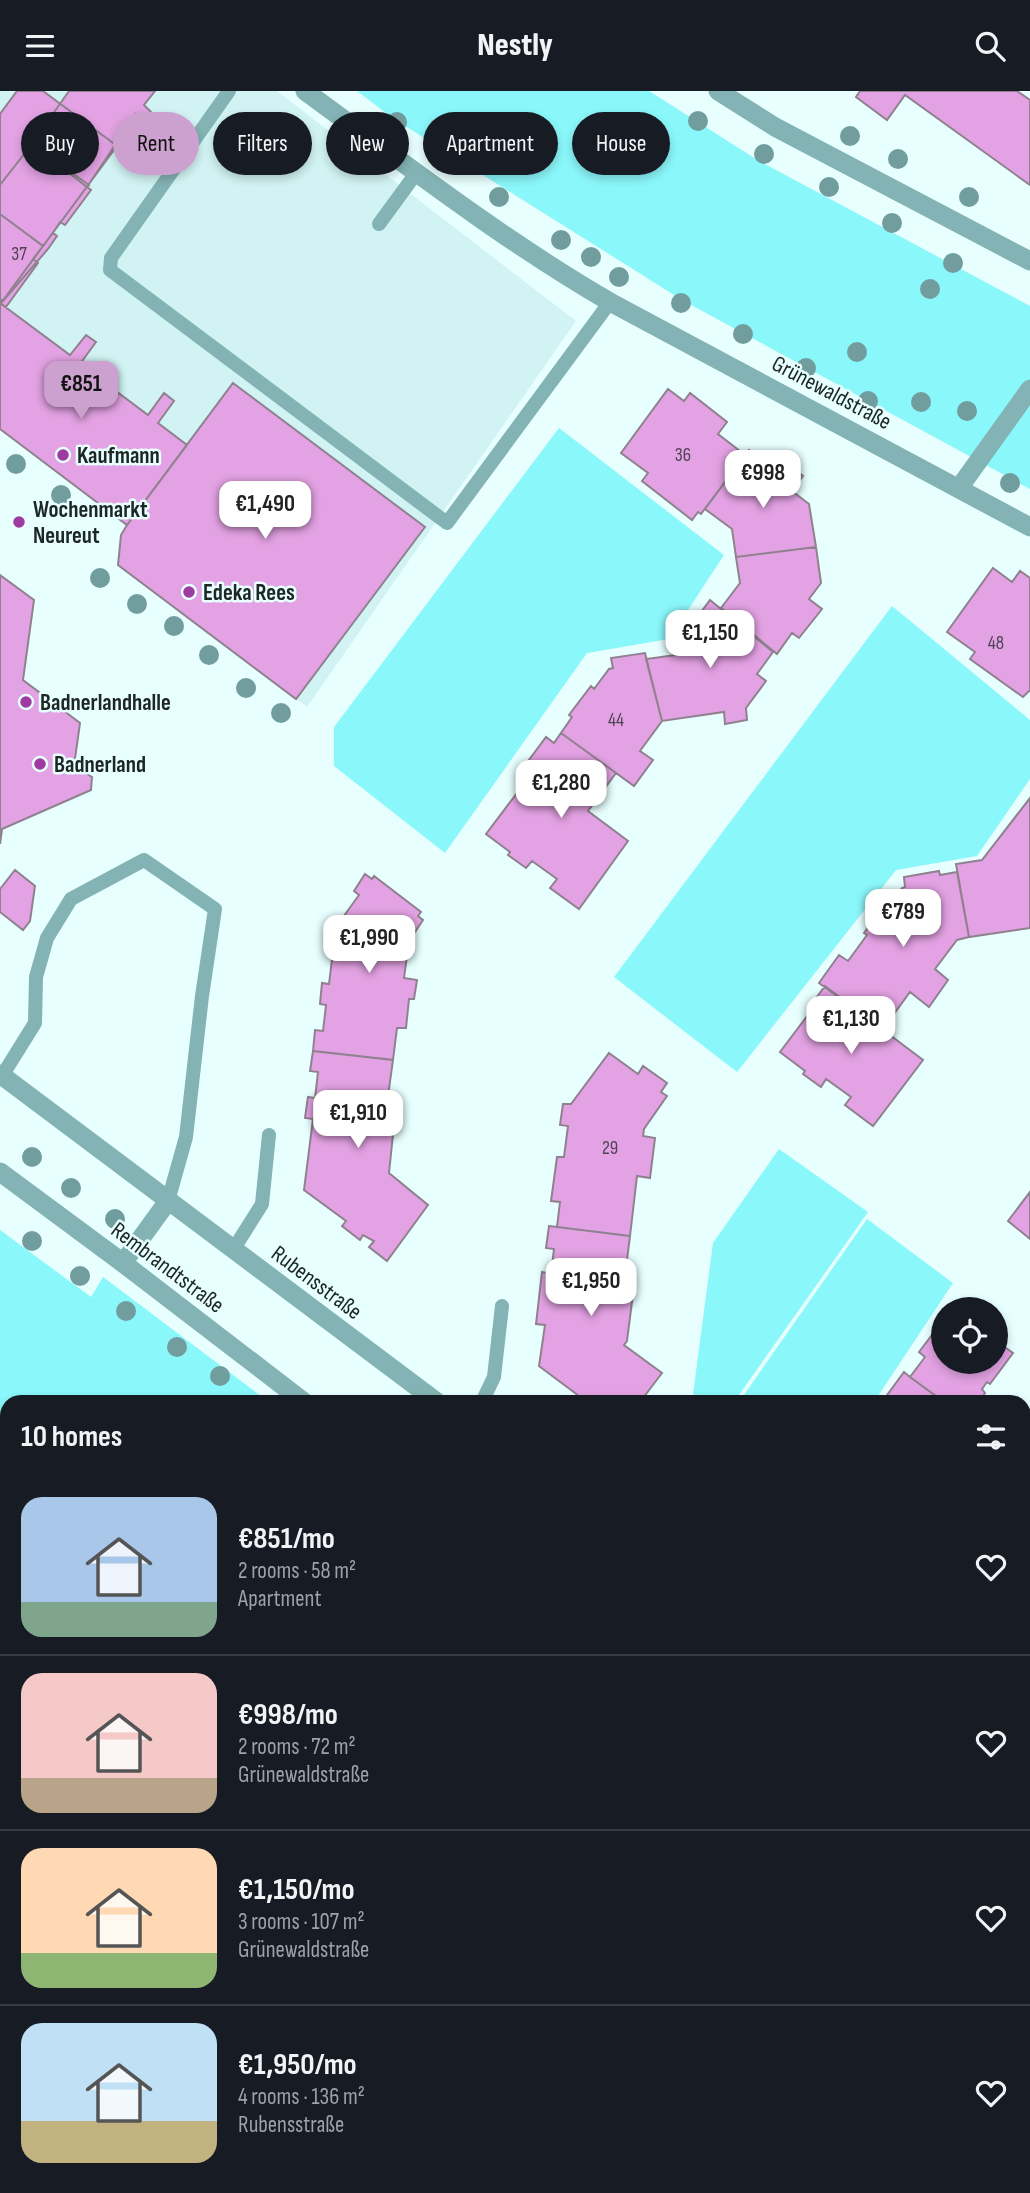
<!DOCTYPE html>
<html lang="en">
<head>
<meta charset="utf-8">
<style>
	:root { --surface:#171b24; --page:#242831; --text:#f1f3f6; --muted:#9ea1a6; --line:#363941; --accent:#cca0cf }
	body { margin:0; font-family:"Sofia Sans Condensed",sans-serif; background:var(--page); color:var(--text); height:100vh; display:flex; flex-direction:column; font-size:26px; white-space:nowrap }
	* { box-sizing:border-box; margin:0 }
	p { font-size:23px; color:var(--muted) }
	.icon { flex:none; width:38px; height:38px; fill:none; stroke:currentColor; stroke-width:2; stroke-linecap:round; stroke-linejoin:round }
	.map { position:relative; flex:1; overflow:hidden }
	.drawer { position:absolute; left:0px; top:1304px; width:1031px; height:800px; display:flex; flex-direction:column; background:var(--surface); border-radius:21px 21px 0 0; box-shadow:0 4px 10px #0003 }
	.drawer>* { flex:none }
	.banner { position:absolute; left:21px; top:21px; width:989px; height:63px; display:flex; gap:14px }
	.buttons { position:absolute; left:931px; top:1206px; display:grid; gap:14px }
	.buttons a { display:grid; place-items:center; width:77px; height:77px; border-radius:50%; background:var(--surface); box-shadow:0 4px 10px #0003; font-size:35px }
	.price { position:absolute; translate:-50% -60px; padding:0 16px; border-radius:14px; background:#fff; color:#222; font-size:23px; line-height:46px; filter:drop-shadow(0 2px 4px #0008) }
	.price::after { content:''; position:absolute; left:50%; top:42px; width:21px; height:16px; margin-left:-10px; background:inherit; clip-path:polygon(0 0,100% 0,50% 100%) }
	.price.current { background:var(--accent); color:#111 }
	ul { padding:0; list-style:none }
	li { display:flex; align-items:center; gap:21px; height:175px; padding:0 21px }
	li+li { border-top:2px solid var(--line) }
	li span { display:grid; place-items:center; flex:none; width:196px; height:140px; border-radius:21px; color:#555 }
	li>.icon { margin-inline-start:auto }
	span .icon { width:84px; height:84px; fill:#fffc; stroke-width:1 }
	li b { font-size:30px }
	h2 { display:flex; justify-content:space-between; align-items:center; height:84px; padding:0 21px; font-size:30px }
	.chip { padding:0 24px; border-radius:32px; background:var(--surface); box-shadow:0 4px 10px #0003; font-size:24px; line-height:63px }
	.chip.current { background:var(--accent); color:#111 }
	header { display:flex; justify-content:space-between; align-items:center; height:91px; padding:0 21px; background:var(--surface); font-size:32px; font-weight:800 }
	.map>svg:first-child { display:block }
	.built { fill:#d2f3f3 }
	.green { fill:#8af7fa }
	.building { fill:#e3a2e3; stroke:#8f828e; stroke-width:2 }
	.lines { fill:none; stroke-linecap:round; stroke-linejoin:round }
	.service { stroke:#83b3b4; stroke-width:14 }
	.minor { stroke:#83b3b4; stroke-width:19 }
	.tertiary { stroke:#83b3b4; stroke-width:19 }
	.tree { fill:#729d9e }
	.poi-dot { fill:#9f3ba0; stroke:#e8ffff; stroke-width:2.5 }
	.labels { text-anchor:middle; stroke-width:5; stroke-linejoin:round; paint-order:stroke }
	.number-label { font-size:19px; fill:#4e4454 }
	.street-label { font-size:23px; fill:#1d2525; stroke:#e8ffff }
	.poi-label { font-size:23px; font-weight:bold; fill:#1d2525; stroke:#e8ffff; text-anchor:start }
</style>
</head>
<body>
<header><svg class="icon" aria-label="menu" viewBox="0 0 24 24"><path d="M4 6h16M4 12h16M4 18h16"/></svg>Nestly<svg class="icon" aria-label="search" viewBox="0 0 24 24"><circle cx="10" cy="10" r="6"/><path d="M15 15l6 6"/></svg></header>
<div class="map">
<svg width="1030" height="2102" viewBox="0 0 1030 2102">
	<rect width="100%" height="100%" fill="#e8ffff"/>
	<!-- built -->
	<path class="built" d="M 0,0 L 277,0 L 576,230 L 307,616 L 118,474 L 121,444 L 127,434 L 0,338 Z"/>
	<!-- green -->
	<path class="green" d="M 357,0 L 649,0 L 759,70 L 1030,215 L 1030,398 L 682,209 L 394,28 Z
		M 559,337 L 724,464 L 669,548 L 587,562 L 445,762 L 334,675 L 334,636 Z
		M 892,515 L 1030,629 L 1030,688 L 977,765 L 896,779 L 737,981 L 614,886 Z
		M 779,1058 L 868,1121 L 734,1311 L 705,1311 L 693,1303 L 713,1152 Z
		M 867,1128 L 953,1192 L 874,1311 L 739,1311 Z
		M 0,1139 L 91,1206 L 103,1186 L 269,1311 L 7,1311 L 7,1362 L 0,1355 Z
		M 7,1378 L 7,1440 L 0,1447 L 0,1383 Z
		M 1030,1501 L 1030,1618 L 1024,1625 L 1024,1508 Z
		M 7,1742 L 7,1832 L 0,1840 L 0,1748 Z
		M 1024,1960 L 1030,1964 L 1030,2050 L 1024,2057 Z
		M 355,2096 L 463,2096 L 463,2097 L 461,2102 L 349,2102 Z
		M 766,2096 L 990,2096 L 990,2097 L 985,2102 L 761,2102 Z
		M 579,2097 L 579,2096 L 624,2097 L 621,2102 L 577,2102 Z"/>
	<!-- building -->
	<path class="building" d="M 17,0 L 43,0 L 117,55 L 43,155 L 0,123 L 0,23 Z
		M 69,0 L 155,0 L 144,14 L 151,21 L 142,30 L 136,23 L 87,96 L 32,53 Z
		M 860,0 L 1017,0 L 1030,9 L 1030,94 L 905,4 L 887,29 L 856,6 Z
		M 32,53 L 89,94 L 87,96 L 91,99 L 65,134 L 60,131 L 53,142 L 57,145 L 48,158 L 3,210 L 0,208 L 0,94 Z
		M 0,123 L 43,155 L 1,212 L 0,212 Z
		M 0,123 L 43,155 L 33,168 L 38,172 L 6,216 L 0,212 Z
		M 0,212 L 70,264 L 86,244 L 96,251 L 80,273 L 148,324 L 164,302 L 174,310 L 158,332 L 187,354 L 127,434 L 0,338 Z
		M 233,292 L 425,436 L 296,608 L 118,474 L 121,444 L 127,434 Z
		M 668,298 L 684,310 L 690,302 L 727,331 L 718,343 L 745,364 L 701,423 L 698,421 L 692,429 L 642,390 L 648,382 L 621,362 Z
		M 749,359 L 785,387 L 792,376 L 803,385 L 792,400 L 809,413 L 816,456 L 736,466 L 732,438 L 705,418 Z
		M 816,456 L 821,492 L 809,508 L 822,518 L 799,547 L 792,542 L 777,563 L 721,517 L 740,492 L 736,466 Z
		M 993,477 L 1012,491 L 1020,480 L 1030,487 L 1030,599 L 1023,606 L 970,568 L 975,561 L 947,541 Z
		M 0,484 L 34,509 L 23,589 L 80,632 L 74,675 L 92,686 L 91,699 L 2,738 L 0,753 Z
		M 710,509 L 773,561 L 757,583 L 766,590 L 746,617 L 747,629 L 725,633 L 724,621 L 662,630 L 646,568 L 683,563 L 687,557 L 679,551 Z
		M 645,562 L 662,630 L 640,660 L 653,669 L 634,695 L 561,642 L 572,626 L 569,624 L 591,595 L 594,598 L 609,578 L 613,577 L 611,567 Z
		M 561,642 L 616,682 L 588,720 L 628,750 L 579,818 L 550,797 L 557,788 L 532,770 L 526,777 L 508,764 L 510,761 L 486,743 L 520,698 L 517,695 L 531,677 L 526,673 L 546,646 L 554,652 Z
		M 1030,707 L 1030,837 L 969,846 L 956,773 L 982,769 Z
		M 15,779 L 35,795 L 30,830 L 23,839 L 0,821 L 0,798 Z
		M 939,780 L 940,784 L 957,781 L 969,846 L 957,849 L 935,878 L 948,889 L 929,916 L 910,901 L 883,938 L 819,892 L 839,864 L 848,870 L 867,844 L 864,842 L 885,814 L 888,816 L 902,797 L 905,796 L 904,786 Z
		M 365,783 L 372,788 L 374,785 L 421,821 L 418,825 L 423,829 L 409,850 L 404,887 L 417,889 L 414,908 L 409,908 L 406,937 L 397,937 L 393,969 L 313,960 L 315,939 L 323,940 L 326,914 L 320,913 L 322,892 L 329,893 L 336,836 L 359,804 L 354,800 Z
		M 825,895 L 923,969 L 873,1035 L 845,1014 L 851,1006 L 826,988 L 821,996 L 803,983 L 805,980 L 780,961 L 814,916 L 811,914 Z
		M 313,960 L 393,969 L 388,1005 L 397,1005 L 389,1082 L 428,1114 L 387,1170 L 369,1156 L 374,1150 L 363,1144 L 360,1149 L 342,1135 L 346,1130 L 304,1099 L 313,1028 L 305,1027 L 308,1006 L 315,1007 L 318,981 L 310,980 Z
		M 609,962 L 638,983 L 643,975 L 667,992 L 661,1001 L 667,1005 L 644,1038 L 643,1045 L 655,1047 L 650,1087 L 637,1085 L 630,1145 L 557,1136 L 560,1111 L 551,1110 L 557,1066 L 564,1066 L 568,1035 L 560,1034 L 563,1013 L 571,1013 Z
		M 1030,1101 L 1030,1148 L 1008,1130 Z
		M 549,1135 L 630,1145 L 624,1193 L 634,1195 L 627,1250 L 624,1254 L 662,1282 L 640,1311 L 581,1311 L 583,1308 L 539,1275 L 545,1234 L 536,1233 L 542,1181 L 551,1183 L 554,1158 L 546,1157 Z
		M 943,1242 L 943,1270 L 996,1270 L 996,1250 L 1013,1262 L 990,1293 L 987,1291 L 982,1298 L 985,1302 L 979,1311 L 944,1311 L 910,1286 L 925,1266 L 919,1261 L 932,1244 L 939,1249 Z
		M 904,1281 L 910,1286 L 944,1311 L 882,1311 Z"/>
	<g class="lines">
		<!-- service -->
		<path class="service" d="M 229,0 L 111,167 L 110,179 L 447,432 L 610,211
			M 379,133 L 417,81
			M 2,985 L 35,932 L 36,886 L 47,847 L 71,808 L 144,769 L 215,818 L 202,905 L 186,1046 L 168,1110
			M 233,1159 L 262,1113 L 269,1044
			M 482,1311 L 494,1286 L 502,1215"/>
		<!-- minor -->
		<path class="minor" d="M 305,0 C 405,73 503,149 610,211 L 1030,436
			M 718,0 L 775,36 L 1030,170
			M 959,397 L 1030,298
			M 0,983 L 437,1311
			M 123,1172 L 168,1110"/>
		<!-- tertiary -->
		<path class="tertiary" d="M 0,1081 L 123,1172 L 304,1311
			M 1024,1427 L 1030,1421
			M 510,2102 L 512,2096"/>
	</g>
	<!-- trees -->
	<g class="tree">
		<circle cx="698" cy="30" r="10"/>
		<circle cx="397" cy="31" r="10"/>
		<circle cx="850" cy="45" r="10"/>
		<circle cx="433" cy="55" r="10"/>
		<circle cx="764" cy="63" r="10"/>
		<circle cx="898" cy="68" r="10"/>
		<circle cx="829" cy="96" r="10"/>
		<circle cx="499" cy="106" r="10"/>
		<circle cx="969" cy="106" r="10"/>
		<circle cx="892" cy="132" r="10"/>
		<circle cx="561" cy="149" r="10"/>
		<circle cx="591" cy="166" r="10"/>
		<circle cx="953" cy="172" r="10"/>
		<circle cx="619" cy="186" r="10"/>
		<circle cx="930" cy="198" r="10"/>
		<circle cx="681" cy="212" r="10"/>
		<circle cx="743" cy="243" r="10"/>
		<circle cx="857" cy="261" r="10"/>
		<circle cx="806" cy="277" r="10"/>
		<circle cx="868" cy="310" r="10"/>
		<circle cx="921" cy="311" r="10"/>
		<circle cx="967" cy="320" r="10"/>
		<circle cx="16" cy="373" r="10"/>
		<circle cx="1010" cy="392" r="10"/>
		<circle cx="61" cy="404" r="10"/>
		<circle cx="100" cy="487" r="10"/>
		<circle cx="137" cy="513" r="10"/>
		<circle cx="174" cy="535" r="10"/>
		<circle cx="209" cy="564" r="10"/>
		<circle cx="246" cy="597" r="10"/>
		<circle cx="281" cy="622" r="10"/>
		<circle cx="32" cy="1066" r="10"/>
		<circle cx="71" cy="1097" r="10"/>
		<circle cx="115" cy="1128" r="10"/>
		<circle cx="32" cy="1150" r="10"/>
		<circle cx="80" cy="1185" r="10"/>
		<circle cx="126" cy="1220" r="10"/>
		<circle cx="177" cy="1256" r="10"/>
		<circle cx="220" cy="1285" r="10"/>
	</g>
	<!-- markers -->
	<g class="poi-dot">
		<circle cx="63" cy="364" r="7"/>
		<circle cx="19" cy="431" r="7"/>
		<circle cx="189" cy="501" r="7"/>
		<circle cx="26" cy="611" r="7"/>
		<circle cx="40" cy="673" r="7"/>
	</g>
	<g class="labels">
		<!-- number labels -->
		<g class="number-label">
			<text x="19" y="169">37</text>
			<text x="683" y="370">36</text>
			<text x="996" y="558">48</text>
			<text x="616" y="635">44</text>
			<text x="610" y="1063">29</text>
		</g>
		<!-- street labels -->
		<g class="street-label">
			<text transform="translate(832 301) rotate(28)" y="8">Grünewaldstraße</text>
			<text transform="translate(168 1176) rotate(37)" y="8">Rembrandtstraße</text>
			<text transform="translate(317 1191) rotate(37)" y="8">Rubensstraße</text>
		</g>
		<!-- poi labels -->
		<g class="poi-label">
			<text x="77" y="372">Kaufmann</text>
			<text x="33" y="426">Wochenmarkt<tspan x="33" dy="26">Neureut</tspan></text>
			<text x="203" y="509">Edeka Rees</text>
			<text x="40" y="619">Badnerlandhalle</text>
			<text x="54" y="681">Badnerland</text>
		</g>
	</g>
</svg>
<div class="buttons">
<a><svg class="icon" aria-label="locate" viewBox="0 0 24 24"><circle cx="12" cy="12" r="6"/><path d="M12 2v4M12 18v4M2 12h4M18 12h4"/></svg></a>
</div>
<b class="price current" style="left:81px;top:330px">€851</b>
<b class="price" style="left:763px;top:419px">€998</b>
<b class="price" style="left:265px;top:450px">€1,490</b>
<b class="price" style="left:710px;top:579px">€1,150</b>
<b class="price" style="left:561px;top:729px">€1,280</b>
<b class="price" style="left:903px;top:858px">€789</b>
<b class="price" style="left:369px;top:884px">€1,990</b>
<b class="price" style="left:851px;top:965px">€1,130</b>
<b class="price" style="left:358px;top:1059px">€1,910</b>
<b class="price" style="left:591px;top:1227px">€1,950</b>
<div class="banner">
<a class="chip">Buy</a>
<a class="chip current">Rent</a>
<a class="chip">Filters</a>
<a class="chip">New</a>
<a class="chip">Apartment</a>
<a class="chip">House</a>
</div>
<section class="drawer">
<h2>10 homes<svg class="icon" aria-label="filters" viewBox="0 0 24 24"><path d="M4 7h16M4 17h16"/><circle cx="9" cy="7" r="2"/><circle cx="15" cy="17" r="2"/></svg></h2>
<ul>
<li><span style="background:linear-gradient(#a9c7e8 75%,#7fa58c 0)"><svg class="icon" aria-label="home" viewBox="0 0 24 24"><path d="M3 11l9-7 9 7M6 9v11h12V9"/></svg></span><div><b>€851/mo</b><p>2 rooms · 58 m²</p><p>Apartment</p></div><svg class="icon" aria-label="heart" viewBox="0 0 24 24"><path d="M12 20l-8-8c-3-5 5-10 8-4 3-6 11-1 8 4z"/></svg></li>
<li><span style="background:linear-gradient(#f6c9c9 75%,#b9a48a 0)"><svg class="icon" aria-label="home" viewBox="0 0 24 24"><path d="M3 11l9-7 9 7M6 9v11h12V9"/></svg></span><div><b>€998/mo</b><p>2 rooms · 72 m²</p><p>Grünewaldstraße</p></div><svg class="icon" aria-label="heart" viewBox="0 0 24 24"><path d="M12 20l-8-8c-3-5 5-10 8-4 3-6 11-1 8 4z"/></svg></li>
<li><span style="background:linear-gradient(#ffd9b3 75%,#8fb573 0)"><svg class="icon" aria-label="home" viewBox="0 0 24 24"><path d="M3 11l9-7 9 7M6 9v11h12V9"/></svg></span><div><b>€1,150/mo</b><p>3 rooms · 107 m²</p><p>Grünewaldstraße</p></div><svg class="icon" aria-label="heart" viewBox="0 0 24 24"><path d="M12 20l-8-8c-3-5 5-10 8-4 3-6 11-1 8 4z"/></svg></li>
<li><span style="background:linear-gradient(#bfe0f5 70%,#c2b280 0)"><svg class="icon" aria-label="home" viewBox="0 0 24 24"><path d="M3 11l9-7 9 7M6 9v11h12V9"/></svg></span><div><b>€1,950/mo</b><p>4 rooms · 136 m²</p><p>Rubensstraße</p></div><svg class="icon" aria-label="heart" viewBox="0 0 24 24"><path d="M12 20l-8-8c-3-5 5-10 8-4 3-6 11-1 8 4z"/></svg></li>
</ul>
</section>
</div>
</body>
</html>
